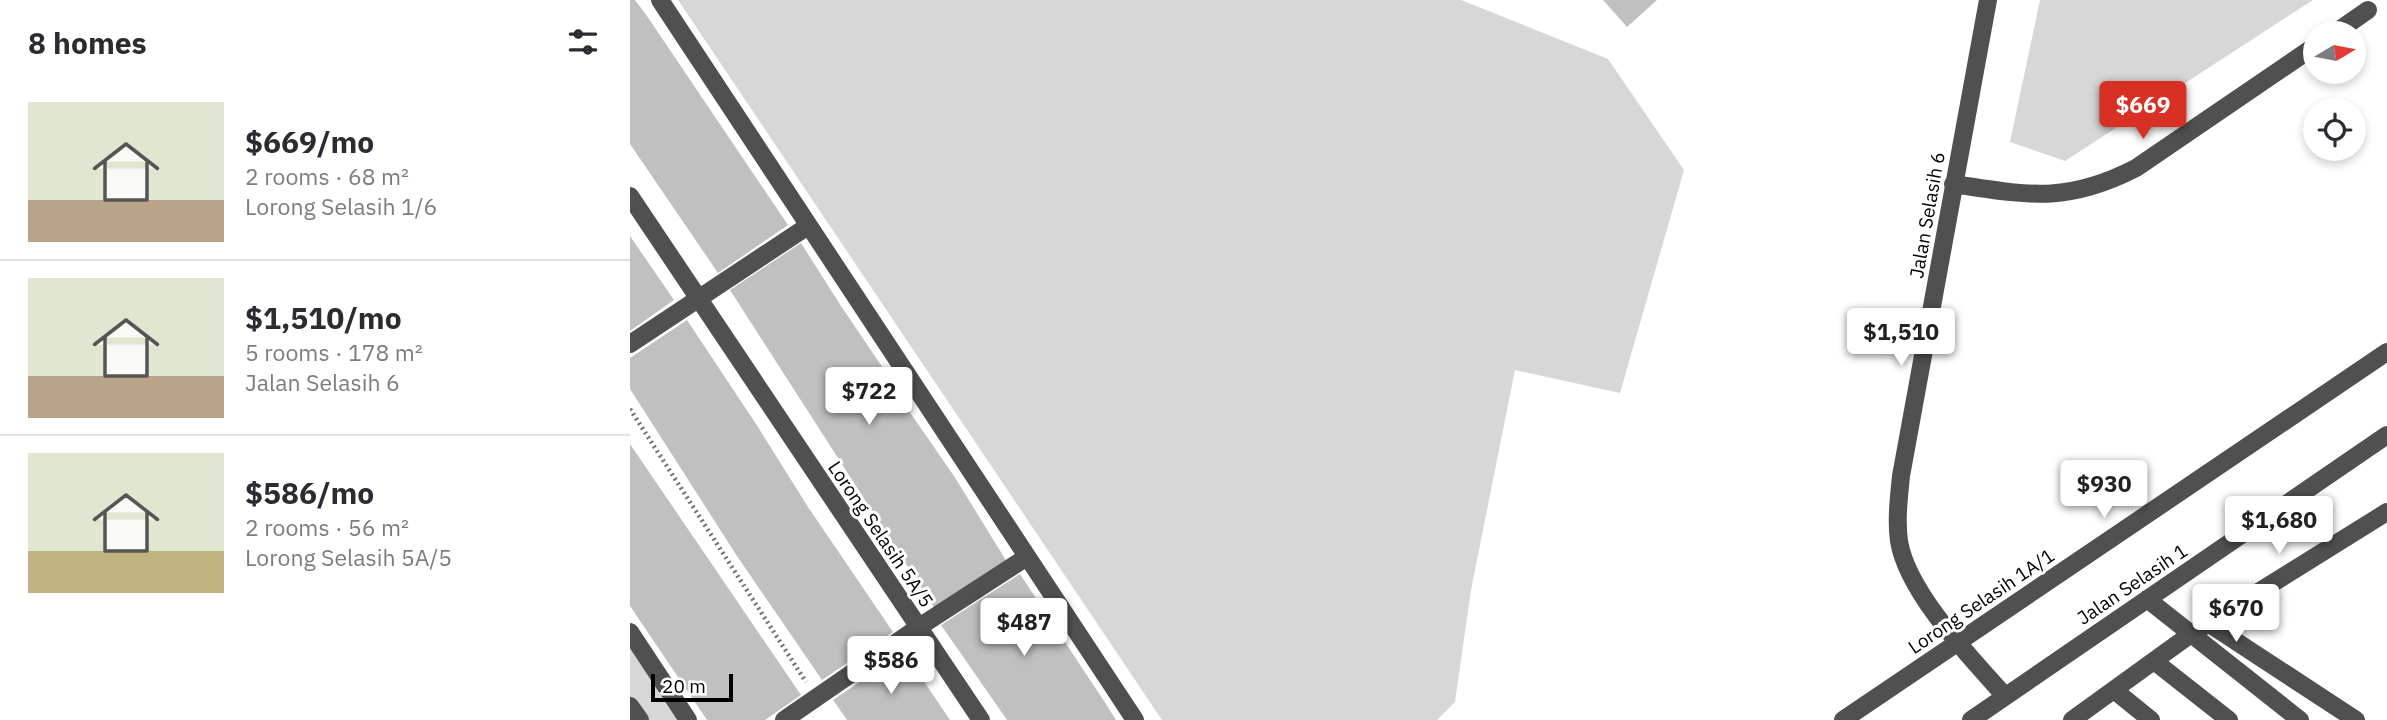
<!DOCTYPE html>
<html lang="en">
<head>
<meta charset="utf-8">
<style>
	:root { --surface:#fff; --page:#f2f2f3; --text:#2b2b33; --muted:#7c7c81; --line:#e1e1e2; --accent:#d93025 }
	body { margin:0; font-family:"IBM Plex Sans",sans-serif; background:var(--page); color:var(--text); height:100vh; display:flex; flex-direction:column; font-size:26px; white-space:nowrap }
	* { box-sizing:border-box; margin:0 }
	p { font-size:23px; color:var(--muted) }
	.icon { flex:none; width:38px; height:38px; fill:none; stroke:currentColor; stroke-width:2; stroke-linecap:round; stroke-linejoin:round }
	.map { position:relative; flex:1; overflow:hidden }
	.panel { display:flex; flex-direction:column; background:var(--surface); width:630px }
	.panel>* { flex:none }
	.needle { width:46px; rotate:80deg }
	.controls { position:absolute; left:1673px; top:21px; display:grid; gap:14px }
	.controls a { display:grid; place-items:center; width:63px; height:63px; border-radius:50%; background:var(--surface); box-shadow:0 4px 10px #0003; font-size:35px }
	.scale { position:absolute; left:21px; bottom:18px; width:82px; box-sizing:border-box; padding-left:7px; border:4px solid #000; border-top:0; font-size:19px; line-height:24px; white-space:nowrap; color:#000; -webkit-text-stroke:5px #fff; paint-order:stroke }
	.price { position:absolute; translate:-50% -60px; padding:0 16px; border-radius:7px; background:#fff; color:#222; font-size:23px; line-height:46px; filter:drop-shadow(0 2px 4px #0008) }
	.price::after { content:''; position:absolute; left:50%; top:42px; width:21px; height:16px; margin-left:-10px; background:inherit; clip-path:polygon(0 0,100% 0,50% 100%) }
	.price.selected { background:var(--accent); color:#fff }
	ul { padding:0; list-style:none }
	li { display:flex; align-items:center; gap:21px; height:175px; padding:0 28px }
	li+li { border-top:2px solid var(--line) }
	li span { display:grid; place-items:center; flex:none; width:196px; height:140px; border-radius:0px; color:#555 }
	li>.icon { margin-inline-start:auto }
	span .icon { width:84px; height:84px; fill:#fffc; stroke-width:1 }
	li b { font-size:30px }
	h2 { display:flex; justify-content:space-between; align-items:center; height:84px; padding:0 28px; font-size:30px }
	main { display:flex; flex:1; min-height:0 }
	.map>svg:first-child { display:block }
	.green { fill:#d7d7d7 }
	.building { fill:#c0c0c0 }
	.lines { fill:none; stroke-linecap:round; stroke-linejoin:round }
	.path { stroke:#727272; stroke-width:4.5; stroke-dasharray:2 3.5; stroke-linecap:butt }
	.minor { stroke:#505050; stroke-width:18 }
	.labels { text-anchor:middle; stroke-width:6; stroke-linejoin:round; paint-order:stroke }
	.street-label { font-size:19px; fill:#000; stroke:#fff }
</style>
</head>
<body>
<main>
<section class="panel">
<h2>8 homes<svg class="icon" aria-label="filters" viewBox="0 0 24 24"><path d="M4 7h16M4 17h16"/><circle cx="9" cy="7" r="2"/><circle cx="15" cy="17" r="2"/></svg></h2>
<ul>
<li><span style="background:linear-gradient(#dfe7d0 70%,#b9a48a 0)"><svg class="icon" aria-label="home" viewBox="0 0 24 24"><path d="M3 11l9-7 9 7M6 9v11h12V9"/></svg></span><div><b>$669/mo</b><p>2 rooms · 68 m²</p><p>Lorong Selasih 1/6</p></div></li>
<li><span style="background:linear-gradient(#dfe7d0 70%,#b9a48a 0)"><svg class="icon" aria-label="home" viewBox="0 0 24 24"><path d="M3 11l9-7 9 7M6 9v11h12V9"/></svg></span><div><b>$1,510/mo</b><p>5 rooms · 178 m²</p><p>Jalan Selasih 6</p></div></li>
<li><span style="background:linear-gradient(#dfe7d0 70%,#c2b280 0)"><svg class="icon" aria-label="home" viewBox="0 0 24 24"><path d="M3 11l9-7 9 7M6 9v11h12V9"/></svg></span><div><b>$586/mo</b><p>2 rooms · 56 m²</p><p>Lorong Selasih 5A/5</p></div></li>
</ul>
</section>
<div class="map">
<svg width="1757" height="720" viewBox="0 0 1757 720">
	<rect width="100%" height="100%" fill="#fff"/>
	<!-- green -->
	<path class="green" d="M 48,0 L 831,0 L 978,59 L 1054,170 L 990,393 L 885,370 L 841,590 L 825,702 L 807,720 L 532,720 Z
		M 1410,0 L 1683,0 L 1435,161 L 1380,142 Z
		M 0,632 L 58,720 L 0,720 Z"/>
	<!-- building -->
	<path class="building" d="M 0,0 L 5,0 L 17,16 L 158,225 L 88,273 L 0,144 Z
		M 973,0 L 1027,0 L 997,27 Z
		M 0,236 L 44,300 L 0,331 Z
		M 171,243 L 211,306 L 253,368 L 279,411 L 324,476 L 377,562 L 305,609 L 100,290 Z
		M 57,320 L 126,424 L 178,507 L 263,632 L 192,680 L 107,556 L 0,389 L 0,358 Z
		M 0,444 L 171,695 L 135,720 L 77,720 L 0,606 Z
		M 390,574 L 474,701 L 486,720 L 377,720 L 311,625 Z
		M 274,652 L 320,720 L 217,720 L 203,700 Z"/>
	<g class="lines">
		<!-- path -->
		<path class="path" d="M 0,409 L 176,682"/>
		<!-- minor -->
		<path class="minor" d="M 30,0 L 505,720
			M 1358,0 L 1271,476 C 1269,497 1266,519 1269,541 C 1277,592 1340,657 1375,696
			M 1705,33 L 1738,10
			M 1323,184 C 1397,195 1436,204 1506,168 L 1685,46
			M 0,196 L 351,720
			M 0,344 L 178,226
			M 1517,599 L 1670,720
			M 1578,623 L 1726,720
			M 0,632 L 58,720
			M 1524,661 L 1599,720
			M 1484,690 L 1521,720
			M 0,706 L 10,720
			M 154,720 L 289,627 L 397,557
			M 1213,720 L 1757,352
			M 1341,720 L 1757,435
			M 1442,720 L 1561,634 L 1757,512"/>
	</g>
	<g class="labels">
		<!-- street labels -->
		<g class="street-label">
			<text transform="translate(1297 215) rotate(-80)" y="7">Jalan Selasih 6</text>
			<text transform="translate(251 534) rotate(56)" y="7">Lorong Selasih 5A/5</text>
			<text transform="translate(1502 584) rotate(-34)" y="7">Jalan Selasih 1</text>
			<text transform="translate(1351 601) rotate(-34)" y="7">Lorong Selasih 1A/1</text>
		</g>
	</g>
</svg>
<div class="controls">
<a><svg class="needle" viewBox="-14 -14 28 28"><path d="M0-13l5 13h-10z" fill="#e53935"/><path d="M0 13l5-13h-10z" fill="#7c7c81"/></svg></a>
<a><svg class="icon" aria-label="locate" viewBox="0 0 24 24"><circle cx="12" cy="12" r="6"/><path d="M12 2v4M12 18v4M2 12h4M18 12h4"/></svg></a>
</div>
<div class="scale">20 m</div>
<b class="price selected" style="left:1513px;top:141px">$669</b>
<b class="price" style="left:1271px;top:368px">$1,510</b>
<b class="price" style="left:239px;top:427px">$722</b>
<b class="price" style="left:1474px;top:520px">$930</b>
<b class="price" style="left:1649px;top:556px">$1,680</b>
<b class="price" style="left:1606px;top:644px">$670</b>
<b class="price" style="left:394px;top:658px">$487</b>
<b class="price" style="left:261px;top:696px">$586</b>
</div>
</main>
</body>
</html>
